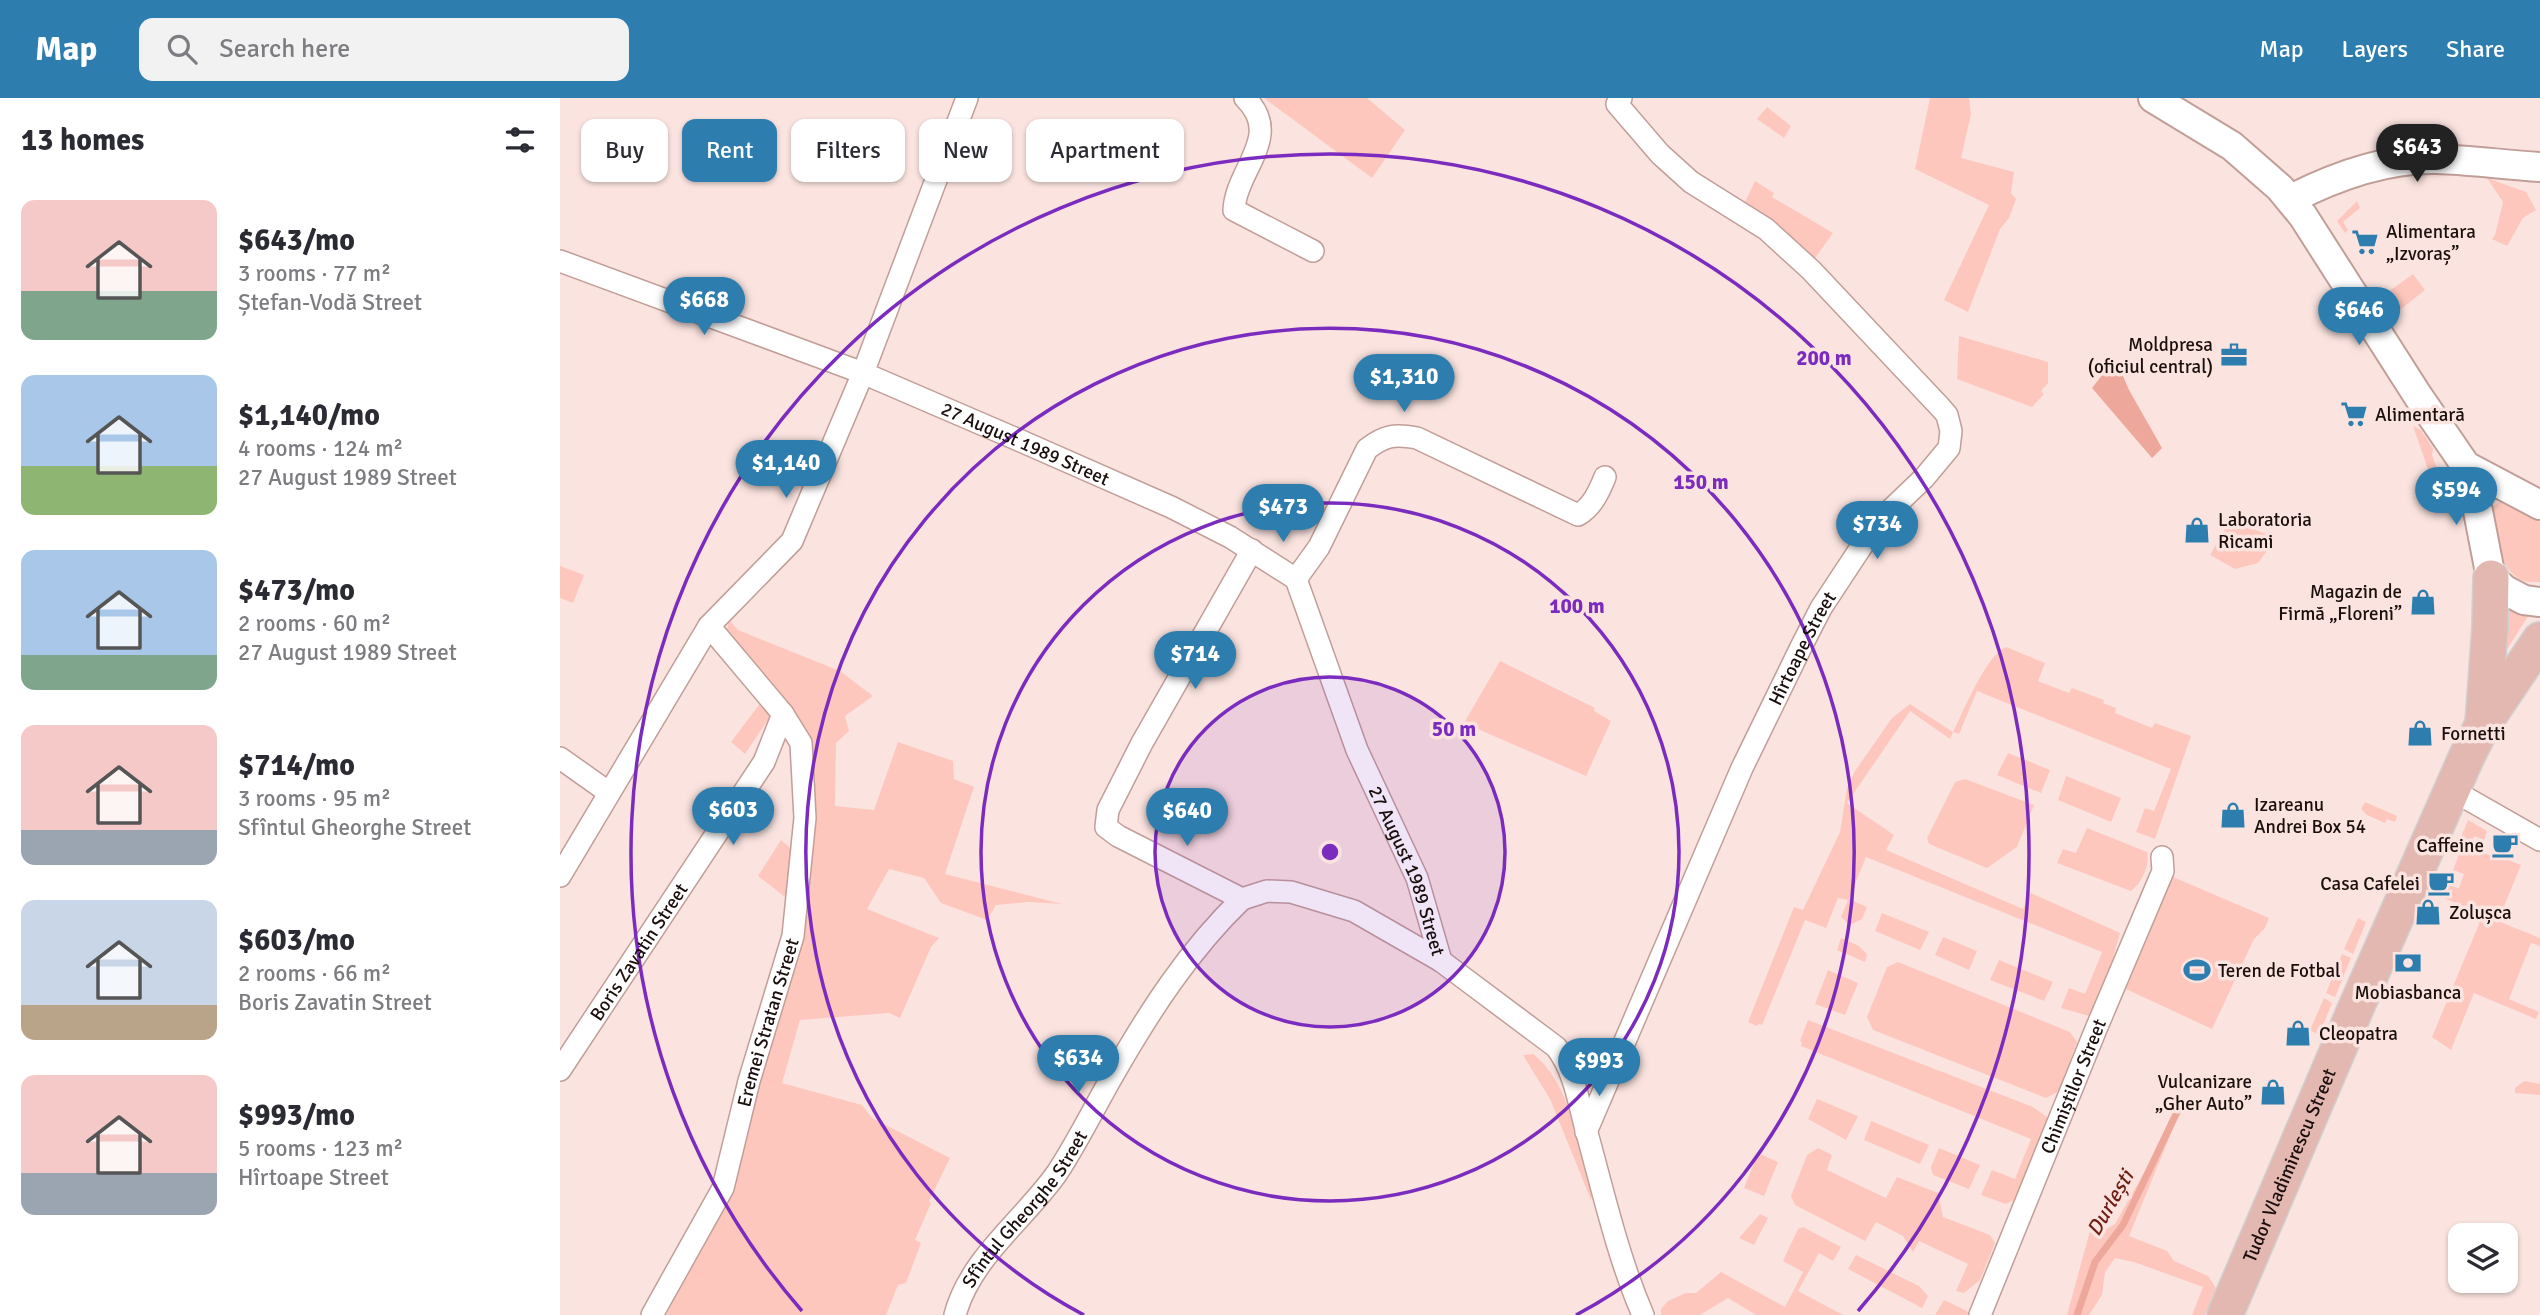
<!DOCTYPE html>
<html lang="en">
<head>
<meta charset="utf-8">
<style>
	:root { --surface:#fff; --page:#f2f2f3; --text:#2b2b33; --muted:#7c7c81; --accent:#2d7dae }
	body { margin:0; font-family:Signika,sans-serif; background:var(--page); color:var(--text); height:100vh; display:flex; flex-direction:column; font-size:26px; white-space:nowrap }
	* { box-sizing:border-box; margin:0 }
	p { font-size:23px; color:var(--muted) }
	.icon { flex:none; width:38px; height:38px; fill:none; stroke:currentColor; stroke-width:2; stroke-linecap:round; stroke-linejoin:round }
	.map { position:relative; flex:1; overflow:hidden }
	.side { display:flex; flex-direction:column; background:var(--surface); width:560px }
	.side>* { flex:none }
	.guide { position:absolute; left:21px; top:21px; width:665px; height:63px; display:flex; gap:14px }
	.fabs { position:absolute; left:1888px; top:1125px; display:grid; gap:14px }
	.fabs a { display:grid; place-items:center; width:70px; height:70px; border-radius:14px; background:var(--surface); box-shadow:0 2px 5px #0004; font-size:35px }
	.price { position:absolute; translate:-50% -60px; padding:0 16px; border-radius:24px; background:var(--accent); color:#fff; font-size:23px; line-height:46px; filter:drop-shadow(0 2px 4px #0008) }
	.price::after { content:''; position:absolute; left:50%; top:42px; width:21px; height:16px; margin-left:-10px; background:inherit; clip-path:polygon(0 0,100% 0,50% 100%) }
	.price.selected { background:#222; color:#fff }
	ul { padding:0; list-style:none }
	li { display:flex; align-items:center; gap:21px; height:175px; padding:0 21px }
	li span { display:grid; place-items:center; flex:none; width:196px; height:140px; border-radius:14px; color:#555 }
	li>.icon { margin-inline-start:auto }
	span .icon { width:84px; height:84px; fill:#fffc; stroke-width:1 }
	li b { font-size:30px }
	h2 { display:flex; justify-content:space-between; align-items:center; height:84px; padding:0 21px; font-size:30px }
	.tag { padding:0 24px; border-radius:14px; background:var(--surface); box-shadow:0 2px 5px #0004; font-size:24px; line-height:63px }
	.tag.selected { background:var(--accent); color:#fff }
	header { display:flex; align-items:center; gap:42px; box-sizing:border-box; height:98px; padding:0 35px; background:var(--accent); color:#fff }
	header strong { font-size:33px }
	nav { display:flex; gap:38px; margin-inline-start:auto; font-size:24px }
	.search { width:490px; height:63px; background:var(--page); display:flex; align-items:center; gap:18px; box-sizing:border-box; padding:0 24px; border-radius:14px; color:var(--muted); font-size:26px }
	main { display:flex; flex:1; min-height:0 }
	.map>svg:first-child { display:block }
	.green { fill:#fdc7bd }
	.water { fill:#eda89b }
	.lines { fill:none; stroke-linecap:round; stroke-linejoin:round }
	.stream { stroke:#eda89b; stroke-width:7 }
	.minor-casing { stroke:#c19e97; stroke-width:24 }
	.tertiary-casing { stroke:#c19e97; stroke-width:32 }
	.primary-casing { stroke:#d1cfcf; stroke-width:38 }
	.minor { stroke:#fff; stroke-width:21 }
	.tertiary { stroke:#fff; stroke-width:28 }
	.primary { stroke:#e3b8b0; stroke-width:35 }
	.ring { fill:none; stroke:#7b2cbf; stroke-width:3.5 }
	.labels { text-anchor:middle; stroke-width:7; stroke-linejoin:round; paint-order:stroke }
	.poi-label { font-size:19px; fill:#1b0f0d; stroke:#fbe4e0; text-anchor:start }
	.street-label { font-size:19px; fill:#1b0f0d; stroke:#fbe4e0 }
	.water-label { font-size:21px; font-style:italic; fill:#6e1e14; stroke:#fbe4e0 }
	.centre { fill:#7b2cbf; stroke:#fbe4e0; stroke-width:3.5 }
	.ring-label { font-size:21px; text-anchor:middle; font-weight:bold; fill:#7b2cbf; stroke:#fbe4e0; stroke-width:7; stroke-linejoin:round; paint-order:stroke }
</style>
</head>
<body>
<header>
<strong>Map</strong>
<div class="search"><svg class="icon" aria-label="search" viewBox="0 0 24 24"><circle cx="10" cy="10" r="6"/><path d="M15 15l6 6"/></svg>Search here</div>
<nav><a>Map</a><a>Layers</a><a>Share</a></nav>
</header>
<main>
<section class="side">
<h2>13 homes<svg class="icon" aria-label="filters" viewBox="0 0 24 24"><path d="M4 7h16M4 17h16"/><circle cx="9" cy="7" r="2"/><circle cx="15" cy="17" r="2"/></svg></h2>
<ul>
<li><span style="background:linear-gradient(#f6c9c9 65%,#7fa58c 0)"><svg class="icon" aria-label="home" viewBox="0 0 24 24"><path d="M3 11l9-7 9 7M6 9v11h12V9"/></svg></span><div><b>$643/mo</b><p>3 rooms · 77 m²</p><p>Ștefan-Vodă Street</p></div></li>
<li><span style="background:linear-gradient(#a9c7e8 65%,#8fb573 0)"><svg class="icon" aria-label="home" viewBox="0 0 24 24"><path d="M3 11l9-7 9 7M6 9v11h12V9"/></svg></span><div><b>$1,140/mo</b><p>4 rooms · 124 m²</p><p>27 August 1989 Street</p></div></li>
<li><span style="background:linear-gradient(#a9c7e8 75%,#7fa58c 0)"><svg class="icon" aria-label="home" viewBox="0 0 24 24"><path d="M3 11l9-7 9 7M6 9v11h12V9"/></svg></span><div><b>$473/mo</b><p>2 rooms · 60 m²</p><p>27 August 1989 Street</p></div></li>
<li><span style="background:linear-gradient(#f6c9c9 75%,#9aa5b1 0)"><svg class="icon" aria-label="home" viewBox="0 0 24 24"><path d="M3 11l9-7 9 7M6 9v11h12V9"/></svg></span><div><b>$714/mo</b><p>3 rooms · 95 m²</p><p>Sfîntul Gheorghe Street</p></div></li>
<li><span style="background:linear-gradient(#c9d6e8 75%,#b9a48a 0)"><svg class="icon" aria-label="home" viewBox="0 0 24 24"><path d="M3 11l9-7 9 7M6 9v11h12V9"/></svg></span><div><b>$603/mo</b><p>2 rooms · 66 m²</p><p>Boris Zavatin Street</p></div></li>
<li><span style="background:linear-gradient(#f6c9c9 70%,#9aa5b1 0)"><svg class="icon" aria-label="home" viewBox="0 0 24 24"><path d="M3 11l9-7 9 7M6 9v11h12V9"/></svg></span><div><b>$993/mo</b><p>5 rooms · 123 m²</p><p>Hîrtoape Street</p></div></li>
</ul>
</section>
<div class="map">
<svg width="1980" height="1217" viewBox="0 0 1980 1217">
	<rect width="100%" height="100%" fill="#fbe4e0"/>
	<!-- green -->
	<path class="green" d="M 704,0 L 807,0 L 845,32 L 812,80 Z
		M 1370,0 L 1409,0 L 1411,16 L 1401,60 L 1454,74 L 1451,95 L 1456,101 L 1449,120 L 1440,131 L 1408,214 L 1384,202 L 1429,107 L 1355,71 Z
		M 1207,9 L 1231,28 L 1224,40 L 1197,21 Z
		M 1927,80 L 1966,94 L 1976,112 L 1963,120 L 1947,148 L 1932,141 L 1935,137 L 1943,104 Z
		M 1195,83 L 1214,95 L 1212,99 L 1273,135 L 1253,163 L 1194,109 L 1185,104 Z
		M 1797,103 L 1800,110 L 1783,124 L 1788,132 L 1785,135 L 1777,123 Z
		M 1853,176 L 1865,192 L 1836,215 L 1824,197 Z
		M 1399,238 L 1488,264 L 1488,285 L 1481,293 L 1484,296 L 1472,309 L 1397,281 Z
		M 1853,328 L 1861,332 L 1873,351 L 1872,357 L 1878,374 L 1885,375 L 1897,408 L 1890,419 L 1870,377 Z
		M 1941,402 L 1980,423 L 1980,484 C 1941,489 1937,442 1928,414 Z
		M 1670,422 L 1716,440 L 1698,465 L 1675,471 L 1650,457 Z
		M 0,468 L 24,477 L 13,505 L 0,500 Z
		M 1938,503 L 1972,512 L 1939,564 Z
		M 169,522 L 178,532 L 280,573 L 313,598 L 285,618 L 289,633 L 276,645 L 275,708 L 314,712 L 338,644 L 393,663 L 394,681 L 414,689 L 385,776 L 502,806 L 468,804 L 436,807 L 427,822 L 381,805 L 364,780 L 329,771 L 307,811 L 379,840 L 371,849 L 340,920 L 329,915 L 240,922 L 222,985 L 302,1007 L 312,1020 L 390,1060 L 369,1103 L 371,1105 L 355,1142 L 361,1145 L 346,1185 L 338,1187 L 326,1217 L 106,1217 L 169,1102 L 198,978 L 241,839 L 249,639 L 166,537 Z
		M 1446,549 L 1485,565 L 1478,583 L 1509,595 L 1512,590 L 1544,602 L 1543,605 L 1556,610 L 1555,615 L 1592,630 L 1595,625 L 1631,638 L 1595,741 L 1576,734 L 1585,710 L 1594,713 L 1611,671 L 1417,593 L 1399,636 L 1393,634 L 1390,641 L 1350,613 L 1287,705 L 1334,737 L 1326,752 L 1463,811 L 1471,795 L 1560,835 L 1536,920 L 1501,910 L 1509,890 L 1525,896 L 1542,854 L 1306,759 L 1289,801 L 1307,809 L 1302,821 L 1290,827 L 1281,819 L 1288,802 L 1278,800 L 1266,830 L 1245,822 L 1202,927 L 1199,926 L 1197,928 L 1188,924 L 1234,809 L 1243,812 L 1280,734 L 1287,690 L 1295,673 L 1332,620 L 1350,606 L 1393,634 C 1403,614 1426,557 1446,549 Z
		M 940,563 L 1035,610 L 1034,613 L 1051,623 L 1026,678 L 904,625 Z
		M 202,603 L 211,617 L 185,656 L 171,644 Z
		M 1448,655 L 1490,672 L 1481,695 L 1437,677 Z
		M 1506,678 L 1561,700 L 1551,724 L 1498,702 Z
		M 1405,681 L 1474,707 L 1457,749 L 1427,770 L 1369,746 L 1367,740 L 1395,684 Z
		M 1805,704 L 1837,718 L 1835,724 L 1827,721 L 1825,725 L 1807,717 L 1801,711 Z
		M 1908,722 L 1927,733 L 1924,742 L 1914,738 L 1910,751 L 1942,761 L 1943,760 L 1961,767 L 1938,823 L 1980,840 L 1980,848 L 1971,845 L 1949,901 L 1979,914 L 1976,921 L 1914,895 L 1891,952 L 1872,939 L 1919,826 C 1908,808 1894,804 1874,796 L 1877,789 L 1881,791 L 1886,782 L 1889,783 L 1888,787 L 1899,790 L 1904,776 L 1893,772 L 1899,756 L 1895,754 Z
		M 1527,730 L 1587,754 C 1590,768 1582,784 1571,793 L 1497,765 L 1503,751 L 1516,755 Z
		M 221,742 L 236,755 L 225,799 L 198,778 Z
		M 1613,779 L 1709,820 L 1705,830 L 1694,841 L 1652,931 L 1566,891 Z
		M 1322,815 L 1369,834 L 1360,852 L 1315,833 Z
		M 1798,820 L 1806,824 L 1793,856 L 1784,851 Z
		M 1383,839 L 1417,853 L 1409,872 L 1375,857 Z
		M 1281,840 L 1299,848 L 1307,856 L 1305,864 L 1277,852 Z
		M 1782,856 L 1791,860 L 1775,899 L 1766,895 Z
		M 1439,862 L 1493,884 L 1484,903 L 1430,882 Z
		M 1338,864 L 1510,934 L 1517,944 L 1499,993 L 1486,1000 L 1313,932 L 1307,919 L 1327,869 Z
		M 1268,872 L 1298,885 L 1285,917 L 1255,906 Z
		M 1764,900 L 1772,905 L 1759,937 L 1750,932 Z
		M 1248,922 L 1473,1009 L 1491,1022 L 1484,1046 L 1454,1102 L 1446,1106 L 1421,1097 L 1432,1072 L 1455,1081 L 1471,1041 L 1241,948 L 1242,944 L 1240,943 Z
		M 973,956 C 1008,982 1021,1050 1033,1090 L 1031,1102 L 990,1001 L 963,957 Z
		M 1964,983 L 1980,986 L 1980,997 L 1955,995 L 1955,990 Z
		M 1257,1001 L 1298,1018 L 1286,1042 L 1248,1021 Z
		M 1616,1009 L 1621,1011 L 1569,1138 L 1607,1153 L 1614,1163 L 1648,1178 L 1656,1190 L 1645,1217 L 1632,1217 L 1643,1189 L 1574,1164 L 1555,1160 L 1545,1174 L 1542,1197 L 1529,1217 L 1507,1217 L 1530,1133 L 1543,1133 L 1555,1126 L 1585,1073 Z
		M 1311,1023 L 1369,1047 L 1360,1066 L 1304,1042 Z
		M 1258,1050 L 1272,1057 L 1267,1072 L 1326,1100 L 1337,1079 L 1378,1095 L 1383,1119 L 1430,1137 L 1435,1145 L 1420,1182 L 1404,1195 L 1396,1193 L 1408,1166 L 1359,1143 L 1353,1154 L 1343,1138 L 1316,1124 L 1305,1143 L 1235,1107 L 1231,1098 L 1247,1057 Z
		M 1379,1050 L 1420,1067 L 1409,1091 L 1373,1077 L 1371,1069 Z
		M 1198,1055 L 1218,1064 L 1204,1098 L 1184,1090 Z
		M 1200,1116 L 1208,1120 L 1194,1147 L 1179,1140 Z
		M 1243,1129 L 1281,1149 L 1273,1163 L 1259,1155 L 1238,1193 L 1283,1217 L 1196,1217 L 1168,1200 L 1140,1217 L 1101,1217 L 1101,1211 L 1108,1203 L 1126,1195 L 1136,1195 L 1161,1174 L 1225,1209 L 1243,1174 L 1223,1163 L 1238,1131 Z
		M 1296,1157 L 1359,1188 L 1368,1198 L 1362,1210 L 1288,1171 Z
		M 1384,1202 L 1407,1213 L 1409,1217 L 1375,1217 Z"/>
	<!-- water -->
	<path class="water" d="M 1549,268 L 1560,271 L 1569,292 L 1602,350 L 1592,360 L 1532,290 Z"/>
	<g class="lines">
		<!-- stream -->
		<path class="stream" d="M 1517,1217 L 1535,1164 L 1563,1127 L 1618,1012"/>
		<!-- minor casing -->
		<g class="minor-casing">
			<g id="minor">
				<path d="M 685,0 C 724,38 676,71 674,112 L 753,153"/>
				<path id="s1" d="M 0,163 L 303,275 L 461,343 L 611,409 L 670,439 L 736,481 L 797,652 L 857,780 L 881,863"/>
				<path d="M 692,452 L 582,645 L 548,712 L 546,729 L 558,738 L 682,801 L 707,793 L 731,794 L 794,813 L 881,863 L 996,949 C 1015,973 1019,1007 1027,1035 C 1044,1097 1058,1159 1083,1217"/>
				<path d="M 736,481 L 759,449 L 807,351 C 825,337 835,336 857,340 L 1018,417 C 1032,409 1039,394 1045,379"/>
				<path d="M 0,660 L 48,694"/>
				<path d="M 1892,692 L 1980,742"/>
				<path d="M 0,778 L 149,528 L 232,443 L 303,275 L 407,0"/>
				<path id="s2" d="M 0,972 L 204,664 L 223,616 L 149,528"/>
				<path id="s3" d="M 1026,1034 L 1182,670 L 1242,547 L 1261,510 L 1317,425 L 1364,380 L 1389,350 L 1391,333 L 1387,317 L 1381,310 L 1251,172 L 1206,131 L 1131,84 L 1100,56 L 1057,6 L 1061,0"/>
				<path id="s4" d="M 92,1217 L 163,1090 L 189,983 L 233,838 L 245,720 L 241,645 L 223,616"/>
				<path id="s5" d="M 395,1217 C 410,1160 464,1122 497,1075 C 518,1043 534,1010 553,977 C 589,914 629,852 682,801"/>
				<path id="s6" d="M 1420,1217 L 1536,931 L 1603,773 L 1602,759"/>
			</g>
		</g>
		<!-- tertiary casing -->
		<g class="tertiary-casing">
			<path id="tertiary" d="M 1593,0 L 1672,48 L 1720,90 L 1743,118 L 1858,298 L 1906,368 L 1918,413 L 1931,480 L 1945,492 L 1964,502 L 1980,504
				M 1731,101 C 1776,78 1825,60 1876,61 C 1911,62 1945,67 1980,69
				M 1906,368 L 1980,407"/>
		</g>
		<!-- primary casing -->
		<g class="primary-casing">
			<g id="primary">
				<path d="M 1923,626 L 1930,529 L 1931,480"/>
				<path id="s7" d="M 1665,1217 L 1795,912 L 1906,660 L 1922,628 L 1980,542"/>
			</g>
		</g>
		<!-- minor -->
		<use href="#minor" class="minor"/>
		<!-- tertiary -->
		<use href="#tertiary" class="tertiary"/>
		<!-- primary -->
		<use href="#primary" class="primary"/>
	</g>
	<!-- distance rings -->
	<circle cx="770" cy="754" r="175" fill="#7b2cbf" fill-opacity=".12"/>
	<g class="ring">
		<circle cx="770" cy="754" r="175"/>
		<circle cx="770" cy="754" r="349"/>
		<path d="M524 1217A524 524 0 1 1 1016 1217"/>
		<path d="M242 1213A699 699 0 1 1 1298 1213"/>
	</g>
	<!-- icons -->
	<defs>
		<g id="supermarket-bare" transform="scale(2.1)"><path d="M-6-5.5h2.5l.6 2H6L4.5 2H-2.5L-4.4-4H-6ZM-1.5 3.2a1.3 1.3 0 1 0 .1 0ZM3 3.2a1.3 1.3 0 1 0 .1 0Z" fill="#2d7dae" stroke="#fbe4e0" stroke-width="2.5" paint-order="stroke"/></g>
		<g id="office-bare" transform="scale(2.1)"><path d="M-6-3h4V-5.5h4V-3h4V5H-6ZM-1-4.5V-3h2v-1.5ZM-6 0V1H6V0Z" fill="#2d7dae" stroke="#fbe4e0" stroke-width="2.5" paint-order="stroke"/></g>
		<g id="shop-bare" transform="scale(2.1)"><path d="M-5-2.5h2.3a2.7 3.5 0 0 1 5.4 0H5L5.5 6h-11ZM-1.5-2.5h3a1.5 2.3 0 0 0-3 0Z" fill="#2d7dae" stroke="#fbe4e0" stroke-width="2.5" paint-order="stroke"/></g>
		<g id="cafe-bare" transform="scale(2.1)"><path d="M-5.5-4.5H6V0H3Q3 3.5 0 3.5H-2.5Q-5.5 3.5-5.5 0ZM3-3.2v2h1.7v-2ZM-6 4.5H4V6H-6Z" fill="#2d7dae" stroke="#fbe4e0" stroke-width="2.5" paint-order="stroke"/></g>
		<g id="bank-bare" transform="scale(2.1)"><path d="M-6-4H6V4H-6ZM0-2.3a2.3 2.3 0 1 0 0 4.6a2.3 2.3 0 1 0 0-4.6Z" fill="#2d7dae" stroke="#fbe4e0" stroke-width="2.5" paint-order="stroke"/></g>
		<g id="stadium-bare" transform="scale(2.1)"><path d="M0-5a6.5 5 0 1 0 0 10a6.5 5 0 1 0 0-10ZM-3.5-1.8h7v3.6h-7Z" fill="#2d7dae" stroke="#fbe4e0" stroke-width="2.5" paint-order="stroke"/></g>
	</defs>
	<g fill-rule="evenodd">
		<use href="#supermarket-bare" x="1805" y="144"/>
		<use href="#office-bare" x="1674" y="257"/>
		<use href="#supermarket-bare" x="1794" y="316"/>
		<use href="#shop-bare" x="1637" y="432"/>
		<use href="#shop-bare" x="1863" y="504"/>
		<use href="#shop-bare" x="1860" y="635"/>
		<use href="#shop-bare" x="1673" y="717"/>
		<use href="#cafe-bare" x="1945" y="747"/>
		<use href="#cafe-bare" x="1881" y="785"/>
		<use href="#shop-bare" x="1868" y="814"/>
		<use href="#bank-bare" x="1848" y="865"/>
		<use href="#stadium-bare" x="1637" y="872"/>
		<use href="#shop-bare" x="1738" y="935"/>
		<use href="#shop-bare" x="1713" y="994"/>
	</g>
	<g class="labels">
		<!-- poi labels -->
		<g class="poi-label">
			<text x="1826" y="140">Alimentara<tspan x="1826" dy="22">„Izvoraș”</tspan></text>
			<text x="1653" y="253" text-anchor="end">Moldpresa<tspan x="1653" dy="22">(oficiul central)</tspan></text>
			<text x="1815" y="323">Alimentară</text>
			<text x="1658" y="428">Laboratoria<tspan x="1658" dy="22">Ricami</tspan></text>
			<text x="1842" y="500" text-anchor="end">Magazin de<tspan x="1842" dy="22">Firmă „Floreni”</tspan></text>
			<text x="1881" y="642">Fornetti</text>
			<text x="1694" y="713">Izareanu<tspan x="1694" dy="22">Andrei Box 54</tspan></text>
			<text x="1924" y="754" text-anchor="end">Caffeine</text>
			<text x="1860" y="792" text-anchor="end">Casa Cafelei</text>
			<text x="1889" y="821">Zolușca</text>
			<text x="1658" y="879">Teren de Fotbal</text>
			<text x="1848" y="901" text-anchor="middle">Mobiasbanca</text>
			<text x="1759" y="942">Cleopatra</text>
			<text x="1692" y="990" text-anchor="end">Vulcanizare<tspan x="1692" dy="22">„Gher Auto”</tspan></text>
		</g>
		<!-- street labels -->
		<g class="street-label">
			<text dy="7" stroke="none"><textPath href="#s1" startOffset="500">27 August 1989 Street</textPath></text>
			<text dy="7" stroke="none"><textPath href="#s3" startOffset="530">Hîrtoape Street</textPath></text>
			<text dy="7" stroke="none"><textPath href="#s1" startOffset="1116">27 August 1989 Street</textPath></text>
			<text dy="7" stroke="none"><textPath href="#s2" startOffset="142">Boris Zavatin Street</textPath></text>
			<text dy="7" stroke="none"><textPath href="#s4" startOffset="317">Eremei Stratan Street</textPath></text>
			<text dy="7" stroke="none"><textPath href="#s6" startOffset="247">Chimiștilor Street</textPath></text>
			<text dy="7" stroke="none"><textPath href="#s7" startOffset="163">Tudor Vladimirescu Street</textPath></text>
			<text dy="7" stroke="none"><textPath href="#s5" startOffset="128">Sfîntul Gheorghe Street</textPath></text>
		</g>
		<!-- water labels -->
		<g class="water-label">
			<text transform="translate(1550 1105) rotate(-60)" y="7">Durlești</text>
		</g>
	</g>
	<circle cx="770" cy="754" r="10" class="centre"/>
	<g class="ring-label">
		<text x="1264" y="267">200 m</text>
		<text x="1141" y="391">150 m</text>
		<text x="1017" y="515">100 m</text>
		<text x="894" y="638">50 m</text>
	</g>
</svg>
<div class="fabs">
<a><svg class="icon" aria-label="layers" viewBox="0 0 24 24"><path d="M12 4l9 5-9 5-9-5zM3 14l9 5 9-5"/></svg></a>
</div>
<b class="price selected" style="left:1857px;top:86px">$643</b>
<b class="price" style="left:144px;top:239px">$668</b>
<b class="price" style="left:1799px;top:249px">$646</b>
<b class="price" style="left:844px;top:316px">$1,310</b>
<b class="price" style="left:226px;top:402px">$1,140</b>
<b class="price" style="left:1896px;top:429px">$594</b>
<b class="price" style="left:723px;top:446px">$473</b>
<b class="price" style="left:1317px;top:463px">$734</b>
<b class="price" style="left:635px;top:593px">$714</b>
<b class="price" style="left:173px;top:749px">$603</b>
<b class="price" style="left:627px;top:750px">$640</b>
<b class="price" style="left:518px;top:997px">$634</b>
<b class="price" style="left:1039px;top:1000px">$993</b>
<div class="guide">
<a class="tag">Buy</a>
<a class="tag selected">Rent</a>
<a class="tag">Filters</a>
<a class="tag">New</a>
<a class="tag">Apartment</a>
</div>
</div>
</main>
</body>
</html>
